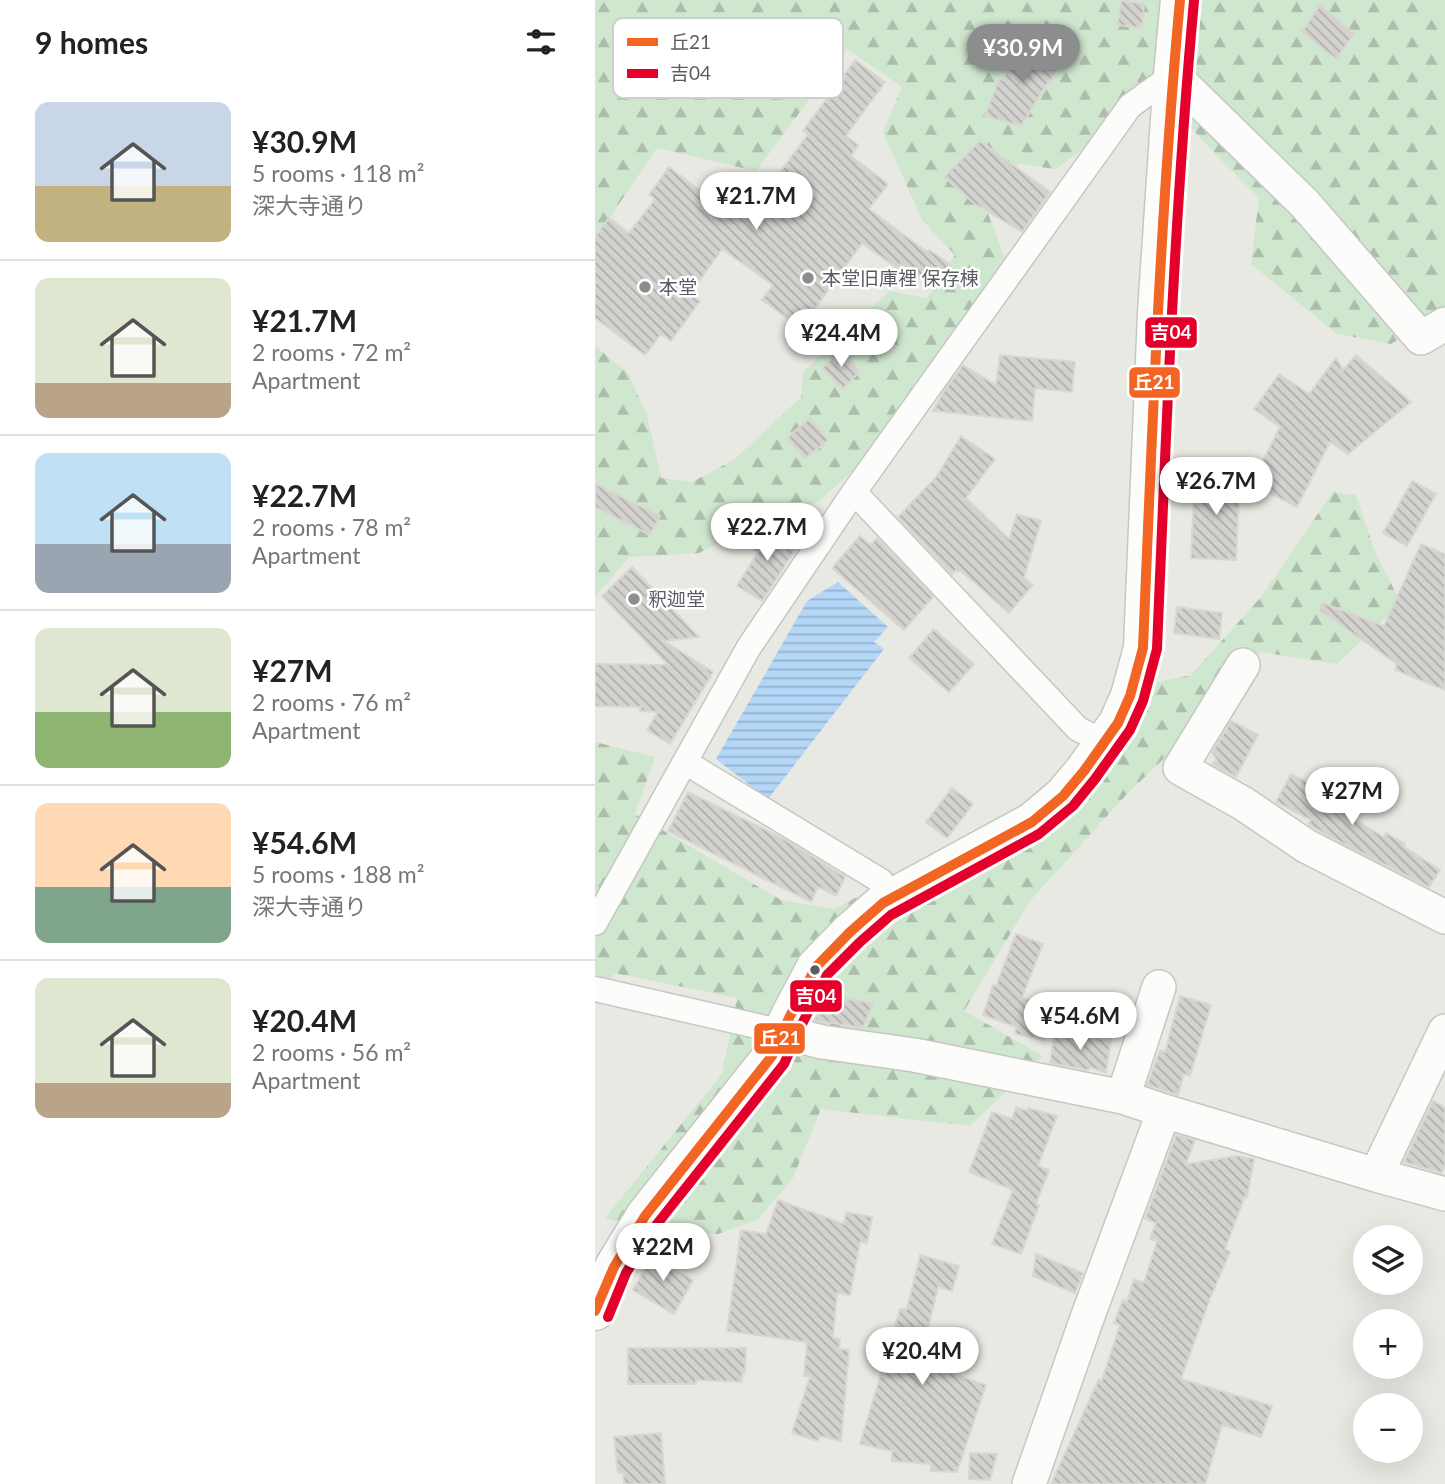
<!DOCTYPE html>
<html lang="en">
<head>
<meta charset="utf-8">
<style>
	:root { --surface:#fff; --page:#f6f6f6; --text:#222; --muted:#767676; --line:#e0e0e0; --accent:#8b8d8f }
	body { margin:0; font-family:Lato,"Noto Sans JP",sans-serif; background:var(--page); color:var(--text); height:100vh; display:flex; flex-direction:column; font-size:26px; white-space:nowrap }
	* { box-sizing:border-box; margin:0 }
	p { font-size:23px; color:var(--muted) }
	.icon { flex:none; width:38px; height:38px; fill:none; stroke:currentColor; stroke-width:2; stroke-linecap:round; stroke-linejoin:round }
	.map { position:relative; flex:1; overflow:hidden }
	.drawer { display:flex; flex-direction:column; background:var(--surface); width:595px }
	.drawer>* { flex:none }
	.controls { position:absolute; left:758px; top:1225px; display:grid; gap:14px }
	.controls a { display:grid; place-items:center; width:70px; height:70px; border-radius:50%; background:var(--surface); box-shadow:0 7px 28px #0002; font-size:35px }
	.price { position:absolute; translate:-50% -60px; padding:0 16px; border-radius:24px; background:#fff; color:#222; font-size:23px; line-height:46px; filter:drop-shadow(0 2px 4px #0008) }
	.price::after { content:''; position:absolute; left:50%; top:42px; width:21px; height:16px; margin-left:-10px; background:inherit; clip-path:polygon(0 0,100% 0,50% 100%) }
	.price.on { background:var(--accent); color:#fff }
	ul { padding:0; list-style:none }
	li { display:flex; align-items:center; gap:21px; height:175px; padding:0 35px }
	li+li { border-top:2px solid var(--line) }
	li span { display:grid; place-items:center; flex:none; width:196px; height:140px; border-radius:14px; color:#555 }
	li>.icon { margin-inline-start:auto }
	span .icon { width:84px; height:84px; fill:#fffc; stroke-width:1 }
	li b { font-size:30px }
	h2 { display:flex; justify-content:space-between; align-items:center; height:84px; padding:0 35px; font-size:30px }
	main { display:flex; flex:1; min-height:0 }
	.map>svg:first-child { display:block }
	.forest { fill:url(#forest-firs) }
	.water { fill:url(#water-rules) }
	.building { fill:url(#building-back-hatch); stroke:#d8d7d2; stroke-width:2 }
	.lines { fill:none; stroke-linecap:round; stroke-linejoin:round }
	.pedestrian-casing { stroke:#c6c7c5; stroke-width:27 }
	.minor-casing { stroke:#c6c7c5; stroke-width:36 }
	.tertiary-casing { stroke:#c6c7c5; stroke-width:41 }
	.pedestrian { stroke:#fcfcfb; stroke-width:24 }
	.minor { stroke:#fcfcfb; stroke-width:33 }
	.tertiary { stroke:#fcfcfb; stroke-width:38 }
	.bus-1-casing { stroke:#fff; stroke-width:16 }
	.bus-2-casing { stroke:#fff; stroke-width:16 }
	.bus-1 { stroke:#f26522; stroke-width:10 }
	.bus-2 { stroke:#e4002b; stroke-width:10 }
	.poi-dot { fill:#8b8d8f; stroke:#fff; stroke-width:2.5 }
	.bus-dot { fill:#595c62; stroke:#fff; stroke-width:2.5 }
	.labels { text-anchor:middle; stroke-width:5; stroke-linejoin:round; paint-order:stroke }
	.poi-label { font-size:19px; fill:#595c62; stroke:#fff; text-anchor:start }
	.key { fill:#fff; stroke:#cdced0; stroke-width:2 }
	.key-label { font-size:19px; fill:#595c62 }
	.line-badge { stroke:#fff; stroke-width:2.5 }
	.badge-label { font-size:19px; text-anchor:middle; font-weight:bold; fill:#fff }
</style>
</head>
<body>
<main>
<section class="drawer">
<h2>9 homes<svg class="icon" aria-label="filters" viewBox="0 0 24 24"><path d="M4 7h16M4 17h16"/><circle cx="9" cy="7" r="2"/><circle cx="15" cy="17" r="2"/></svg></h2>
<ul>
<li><span style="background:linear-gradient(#c9d6e8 60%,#c2b280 0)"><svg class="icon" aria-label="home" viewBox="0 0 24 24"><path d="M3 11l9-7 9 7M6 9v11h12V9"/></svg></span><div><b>¥30.9M</b><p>5 rooms · 118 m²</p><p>深大寺通り</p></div></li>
<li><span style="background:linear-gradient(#dfe7d0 75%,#b9a48a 0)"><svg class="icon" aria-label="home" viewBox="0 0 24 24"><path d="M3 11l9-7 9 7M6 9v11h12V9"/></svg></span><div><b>¥21.7M</b><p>2 rooms · 72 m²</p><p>Apartment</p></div></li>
<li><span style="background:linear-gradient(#bfe0f5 65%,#9aa5b1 0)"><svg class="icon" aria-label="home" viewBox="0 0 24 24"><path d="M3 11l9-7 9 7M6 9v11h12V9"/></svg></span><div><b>¥22.7M</b><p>2 rooms · 78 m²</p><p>Apartment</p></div></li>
<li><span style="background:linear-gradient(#dfe7d0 60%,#8fb573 0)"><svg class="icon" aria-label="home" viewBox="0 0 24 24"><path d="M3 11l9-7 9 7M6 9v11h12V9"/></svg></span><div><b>¥27M</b><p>2 rooms · 76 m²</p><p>Apartment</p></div></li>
<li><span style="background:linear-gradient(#ffd9b3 60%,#7fa58c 0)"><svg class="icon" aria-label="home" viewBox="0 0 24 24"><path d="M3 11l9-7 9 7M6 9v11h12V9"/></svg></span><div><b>¥54.6M</b><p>5 rooms · 188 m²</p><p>深大寺通り</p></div></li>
<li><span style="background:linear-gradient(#dfe7d0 75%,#b9a48a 0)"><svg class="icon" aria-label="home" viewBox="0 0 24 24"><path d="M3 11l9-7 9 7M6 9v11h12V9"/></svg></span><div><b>¥20.4M</b><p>2 rooms · 56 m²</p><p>Apartment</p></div></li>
</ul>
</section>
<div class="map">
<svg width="850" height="1484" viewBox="0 0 850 1484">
	<defs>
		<pattern id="forest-firs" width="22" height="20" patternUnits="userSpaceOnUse" patternTransform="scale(1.75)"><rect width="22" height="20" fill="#d0e7cf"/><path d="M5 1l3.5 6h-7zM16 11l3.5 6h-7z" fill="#acbeab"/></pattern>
		<pattern id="water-rules" width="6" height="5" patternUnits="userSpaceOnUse" patternTransform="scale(1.75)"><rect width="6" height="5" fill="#b4d6f7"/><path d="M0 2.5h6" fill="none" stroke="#95b1cb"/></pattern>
		<pattern id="building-back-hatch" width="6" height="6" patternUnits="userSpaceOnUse" patternTransform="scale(1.75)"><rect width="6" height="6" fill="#d3d2ce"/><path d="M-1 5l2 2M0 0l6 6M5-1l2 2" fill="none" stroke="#aeaeab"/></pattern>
	</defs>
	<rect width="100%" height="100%" fill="#e9e9e3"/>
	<!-- forest -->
	<path class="forest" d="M 0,0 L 850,0 L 850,312 L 796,344 L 742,334 L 656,264 L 664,198 L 630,164 L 550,79 L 485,152 L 460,169 L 424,164 L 389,203 L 411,261 L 266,464 L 224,501 L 145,532 L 104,553 L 34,557 L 0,597 L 0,346 L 33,373 L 52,415 L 66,478 L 97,482 L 140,459 L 206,397 L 208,372 L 295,291 L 332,298 L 360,255 L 327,220 L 288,132 L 307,87 L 252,49 L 161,171 L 62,148 L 0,239 Z
		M 738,492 L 761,495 L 780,552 L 806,603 L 742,664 L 666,652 L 587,741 L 531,795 L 435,901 L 369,1011 L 448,1056 L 375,1126 L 226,1109 L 198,1178 L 162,1220 L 123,1234 L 67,1234 L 10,1218 L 127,1074 L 142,998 L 19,973 L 0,1003 L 0,742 L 60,757 L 40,814 L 186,900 L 239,909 L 343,855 L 460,785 L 521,691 L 596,675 L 665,598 Z"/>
	<!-- water -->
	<path class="water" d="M 243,582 L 293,627 L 279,642 L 289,649 L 173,799 L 121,759 L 212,601 Z"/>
	<!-- building -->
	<path class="building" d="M 527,0 L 549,4 L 547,28 L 522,25 Z
		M 725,5 L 759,34 L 741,59 L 707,32 Z
		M 422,42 L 467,54 L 455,84 L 452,84 L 426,126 L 390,116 L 404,79 L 409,80 Z
		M 260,60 L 290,82 L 251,136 L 263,145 L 256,156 L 293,184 L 274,209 L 332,252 L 334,250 L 355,264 L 339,287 L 306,264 L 303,269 L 267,243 L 206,328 L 167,300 L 178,285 L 127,249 L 95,294 L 105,301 L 76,341 L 66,334 L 50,355 L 0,318 L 0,237 L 14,218 L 34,233 L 60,199 L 54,195 L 74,167 L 124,205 L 135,190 L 159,208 L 213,134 L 208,131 Z
		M 385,141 L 455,192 L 427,232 L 380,204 L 349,177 Z
		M 245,350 L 265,371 L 248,389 L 227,368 Z
		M 405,355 L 480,362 L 477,392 L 440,388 L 437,421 L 338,411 L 349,391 L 368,365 L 401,385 Z
		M 761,355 L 816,402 L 753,454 L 735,442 L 702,507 L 656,484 L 685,427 L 659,409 L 684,374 L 714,394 L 741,358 L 748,370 Z
		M 215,418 L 233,440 L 210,459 L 192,438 Z
		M 366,436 L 400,459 L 371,498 L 414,539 L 422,514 L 446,521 L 429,578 L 438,585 L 414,613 L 365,570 L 363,572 L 361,570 L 357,574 L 303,517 L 342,476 Z
		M 600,474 L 645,476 L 641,560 L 596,558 Z
		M 817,481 L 841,494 L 812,546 L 788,533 Z
		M 1,484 L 65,516 L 55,535 L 0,507 Z
		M 169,528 L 176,532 L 177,528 L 204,544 L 167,601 L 142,586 L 163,552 L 156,548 Z
		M 265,536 L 275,545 L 282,538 L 338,597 L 309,630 L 237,568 Z
		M 826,544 L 850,554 L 850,690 L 800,670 L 802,664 L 724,610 L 728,603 L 789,626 Z
		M 37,567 L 104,637 L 69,641 L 118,672 L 75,744 L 52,730 L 63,712 L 45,711 L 46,707 L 0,706 L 0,664 L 73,665 L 7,596 Z
		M 582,607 L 627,613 L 624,639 L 579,633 Z
		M 339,629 L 379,664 L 354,692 L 314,658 Z
		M 636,721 L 663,735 L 641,777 L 617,764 L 622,760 L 617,753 Z
		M 696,774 L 732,792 L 741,778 L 765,792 L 752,815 L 789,837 L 791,833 L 810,844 L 809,847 L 845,870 L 834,887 L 735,837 L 713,824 L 716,820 L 681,802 Z
		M 357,788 L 378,804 L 352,838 L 331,822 Z
		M 93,792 L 187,838 L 250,877 L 241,896 L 223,887 L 216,902 L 73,831 Z
		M 421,934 L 448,944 L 427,998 L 456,1004 L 449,1040 L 420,1034 L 421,1027 L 388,1015 L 398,985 L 401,986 Z
		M 231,996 L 278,1003 L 268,1028 L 219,1020 Z
		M 585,996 L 616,1005 L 595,1076 L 589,1074 L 583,1095 L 552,1085 L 565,1050 L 570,1052 Z
		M 460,1031 L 516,1040 L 511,1073 L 495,1067 L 493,1070 L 455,1063 Z
		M 838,1101 L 850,1107 L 850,1166 L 846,1173 L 809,1162 Z
		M 421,1107 L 432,1111 L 433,1108 L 462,1116 L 443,1166 L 454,1170 L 441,1204 L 444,1205 L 426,1254 L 397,1244 L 418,1190 L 374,1172 L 397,1112 L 417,1119 Z
		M 581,1135 L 600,1140 L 591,1164 L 642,1156 L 659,1159 L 652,1197 L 650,1196 L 630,1249 L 635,1252 L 616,1296 L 586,1379 L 677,1406 L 666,1437 L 627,1425 L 610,1484 L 456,1484 L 504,1379 L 507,1380 L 525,1325 L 519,1323 L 528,1300 L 532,1302 L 539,1279 L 549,1283 L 562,1241 L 555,1239 L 561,1223 L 550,1219 Z
		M 183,1200 L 249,1224 L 251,1212 L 277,1217 L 272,1243 L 265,1242 L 255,1295 L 242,1293 L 238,1338 L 245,1339 L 244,1349 L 254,1350 L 246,1441 L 225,1436 L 223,1441 L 197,1433 L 215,1376 L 209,1376 L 212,1342 L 132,1331 L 146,1230 L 171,1234 Z
		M 60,1251 L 82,1264 L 80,1269 L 98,1280 L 79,1314 L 38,1290 Z
		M 441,1254 L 488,1273 L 480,1293 L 438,1276 Z
		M 325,1255 L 364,1266 L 357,1291 L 343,1287 L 325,1362 L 391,1385 L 362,1472 L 336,1471 L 336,1464 L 297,1461 L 297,1451 L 265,1444 L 305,1309 L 312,1309 Z
		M 33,1348 L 151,1348 L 150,1372 L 147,1375 L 147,1382 L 101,1380 L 101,1384 L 33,1384 Z
		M 66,1433 L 70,1484 L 29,1484 L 28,1473 L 23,1473 L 19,1437 Z
		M 375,1453 L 402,1454 L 395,1480 L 374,1479 Z"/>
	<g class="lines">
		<!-- pedestrian casing -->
		<g class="pedestrian-casing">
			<path id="pedestrian" d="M 259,492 L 483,729 L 509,742
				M 90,762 L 286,881
				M 0,923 L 154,647 L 259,492 L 535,106 L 578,75
				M 0,989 L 188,1032"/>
		</g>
		<!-- minor casing -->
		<g class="minor-casing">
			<path id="minor" d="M 578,75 L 710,204 L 826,338 L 850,324
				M 648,665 L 585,768 L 649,804 L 711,846 L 850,917
				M 188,1032 L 227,1042 L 319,1055 L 528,1097 L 569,1111 L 781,1175 L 850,1194
				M 528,1097 L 564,987
				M 781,1175 L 850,1031
				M 434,1484 L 491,1321 L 569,1111"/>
		</g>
		<!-- tertiary casing -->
		<g class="tertiary-casing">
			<path id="tertiary" d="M 0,1311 L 19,1267 L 50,1216 L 177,1056 L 195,1016 L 221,967 L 255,932 L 288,903 L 437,822 L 468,796 L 489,771 L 523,723 L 535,696 L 548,648 L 562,313 L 578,75 L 585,0"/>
		</g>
		<!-- pedestrian -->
		<use href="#pedestrian" class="pedestrian"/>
		<!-- minor -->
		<use href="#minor" class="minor"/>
		<!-- tertiary -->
		<use href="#tertiary" class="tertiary"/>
		<!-- bus-1 casing -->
		<g class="bus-1-casing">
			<path id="bus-1" d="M 0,1311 L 19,1267 L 50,1216 L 177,1056 L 195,1016 L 221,967 L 255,932 L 288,903 L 437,822 L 468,796 L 489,771 L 523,723 L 535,696 L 548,648 C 557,432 565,216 585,0"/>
		</g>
		<!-- bus-2 casing -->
		<g class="bus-2-casing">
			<path id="bus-2" d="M 13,1317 L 31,1273 L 62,1224 L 189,1064 L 208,1022 L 232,975 L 265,942 L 296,915 L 444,834 L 478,806 L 500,779 L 535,730 L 548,701 L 562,649 C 571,433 579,217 599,1"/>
		</g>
		<!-- bus-1 -->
		<use href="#bus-1" class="bus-1"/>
		<!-- bus-2 -->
		<use href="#bus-2" class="bus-2"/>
	</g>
	<!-- markers -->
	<g class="poi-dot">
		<circle cx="213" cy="278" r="7"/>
		<circle cx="50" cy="287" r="7"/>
		<circle cx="39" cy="599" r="7"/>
	</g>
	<circle class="bus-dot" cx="220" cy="970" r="6"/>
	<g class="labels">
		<!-- poi labels -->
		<g class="poi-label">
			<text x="227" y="285">本堂旧庫裡 保存棟</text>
			<text x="64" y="294">本堂</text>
			<text x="53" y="606">釈迦堂</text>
		</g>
	</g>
	<!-- legend -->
	<rect x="18" y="18" width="230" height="80" rx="10" class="key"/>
	<rect x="32" y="38" width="31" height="8" fill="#f26522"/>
	<rect x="32" y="69" width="31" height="9" fill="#e4002b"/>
	<g class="key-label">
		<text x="75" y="49">丘21</text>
		<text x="75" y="80">吉04</text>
	</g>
	<g class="line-badge">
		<rect x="549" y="316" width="54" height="33" rx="7" fill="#e4002b"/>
		<rect x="533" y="366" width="53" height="33" rx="7" fill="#f26522"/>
		<rect x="194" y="979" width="54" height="34" rx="7" fill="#e4002b"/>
		<rect x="158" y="1022" width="53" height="33" rx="7" fill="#f26522"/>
	</g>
	<g class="badge-label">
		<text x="576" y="339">吉04</text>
		<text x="559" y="389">丘21</text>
		<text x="221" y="1003">吉04</text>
		<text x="185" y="1045">丘21</text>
	</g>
</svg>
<div class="controls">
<a><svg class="icon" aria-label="layers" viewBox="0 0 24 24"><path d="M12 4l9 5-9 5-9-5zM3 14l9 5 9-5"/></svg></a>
<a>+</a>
<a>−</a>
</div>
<b class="price on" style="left:428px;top:84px">¥30.9M</b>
<b class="price" style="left:161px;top:232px">¥21.7M</b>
<b class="price" style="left:246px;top:369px">¥24.4M</b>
<b class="price" style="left:621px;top:517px">¥26.7M</b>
<b class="price" style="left:172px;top:563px">¥22.7M</b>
<b class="price" style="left:757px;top:827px">¥27M</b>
<b class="price" style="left:485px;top:1052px">¥54.6M</b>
<b class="price" style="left:68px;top:1283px">¥22M</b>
<b class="price" style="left:327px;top:1387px">¥20.4M</b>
</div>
</main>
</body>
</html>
